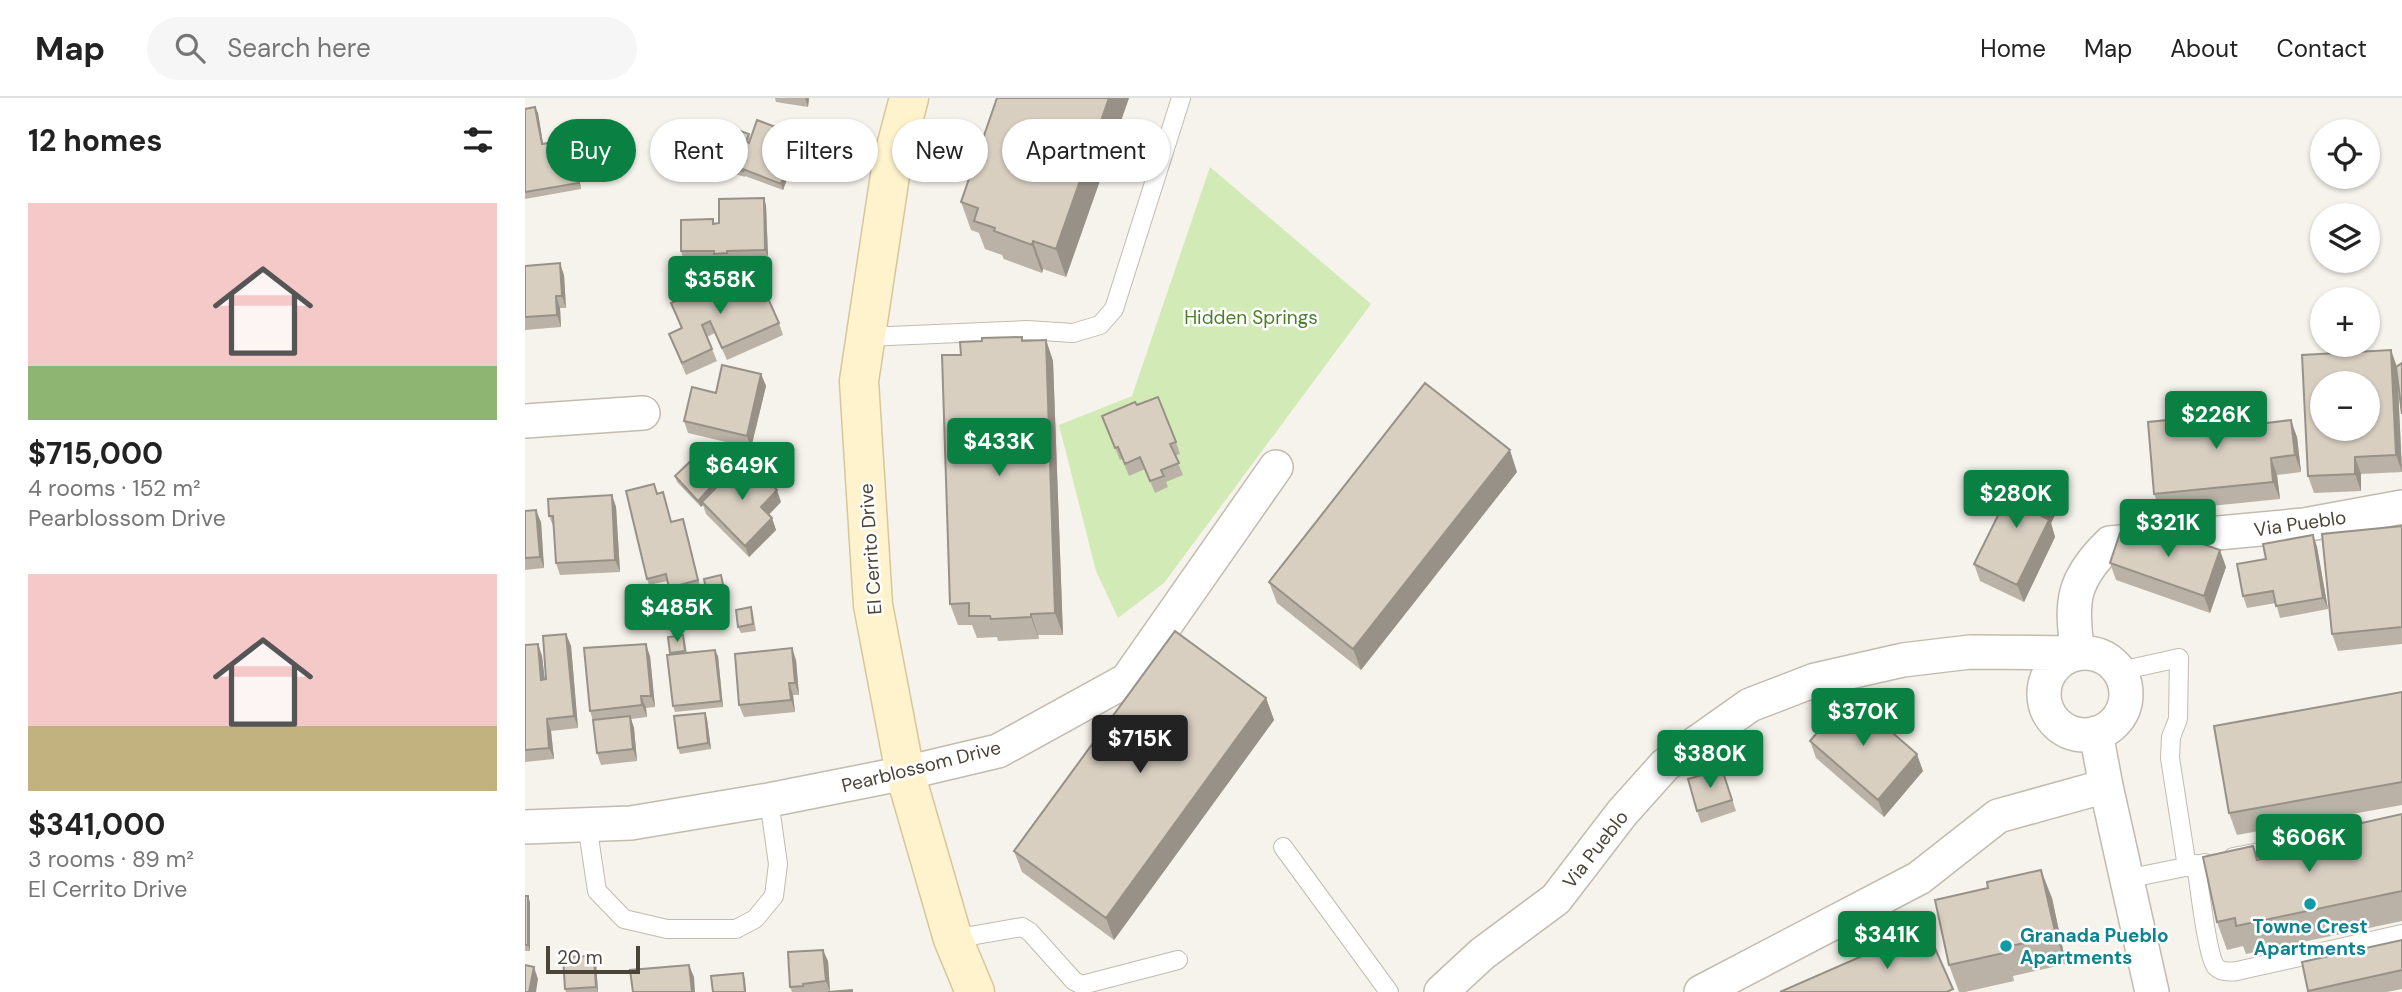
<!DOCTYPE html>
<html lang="en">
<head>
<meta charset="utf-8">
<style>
	:root { --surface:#fff; --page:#f6f6f6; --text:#222; --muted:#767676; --line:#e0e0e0; --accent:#0b8043 }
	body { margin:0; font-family:"DM Sans",sans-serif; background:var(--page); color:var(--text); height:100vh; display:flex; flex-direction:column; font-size:26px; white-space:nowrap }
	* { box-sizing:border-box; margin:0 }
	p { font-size:23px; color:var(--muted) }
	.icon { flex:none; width:38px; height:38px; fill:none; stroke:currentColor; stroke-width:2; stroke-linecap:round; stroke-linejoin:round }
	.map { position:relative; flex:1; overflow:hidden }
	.details { display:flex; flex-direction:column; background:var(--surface); width:525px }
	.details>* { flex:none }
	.guide { position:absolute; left:21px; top:21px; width:665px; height:63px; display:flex; gap:14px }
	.fabs { position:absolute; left:1785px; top:21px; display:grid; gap:14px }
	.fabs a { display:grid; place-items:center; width:70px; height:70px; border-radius:50%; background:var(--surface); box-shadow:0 2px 5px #0004; font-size:35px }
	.scale { position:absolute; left:21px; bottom:18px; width:94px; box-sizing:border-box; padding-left:7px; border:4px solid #4b4439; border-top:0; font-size:19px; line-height:24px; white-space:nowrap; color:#4b4439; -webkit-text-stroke:5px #fff; paint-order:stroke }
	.price { position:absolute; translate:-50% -60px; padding:0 16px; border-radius:7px; background:var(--accent); color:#fff; font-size:23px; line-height:46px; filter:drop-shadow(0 2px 4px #0008) }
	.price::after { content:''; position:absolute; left:50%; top:42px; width:21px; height:16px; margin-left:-10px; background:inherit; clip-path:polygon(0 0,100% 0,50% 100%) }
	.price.active { background:#222; color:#fff }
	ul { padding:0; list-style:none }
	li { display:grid; align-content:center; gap:14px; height:371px; padding:0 28px }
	li span { display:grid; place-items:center; height:217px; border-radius:0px; color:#555 }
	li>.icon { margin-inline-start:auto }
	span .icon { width:126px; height:126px; fill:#fffc; stroke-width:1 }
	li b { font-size:30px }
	h2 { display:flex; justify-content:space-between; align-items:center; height:84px; padding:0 28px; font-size:30px }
	.tag { padding:0 24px; border-radius:32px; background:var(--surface); box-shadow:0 2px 5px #0004; font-size:24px; line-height:63px }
	.tag.active { background:var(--accent); color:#fff }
	header { display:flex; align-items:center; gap:42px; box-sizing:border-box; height:98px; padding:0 35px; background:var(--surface); border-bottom:2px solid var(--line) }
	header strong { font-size:33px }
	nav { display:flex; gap:38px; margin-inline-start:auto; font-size:24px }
	.search { width:490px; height:63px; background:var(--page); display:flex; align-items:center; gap:18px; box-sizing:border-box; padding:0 24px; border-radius:38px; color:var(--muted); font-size:26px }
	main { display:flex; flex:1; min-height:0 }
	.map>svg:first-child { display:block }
	.green { fill:#d2eab5 }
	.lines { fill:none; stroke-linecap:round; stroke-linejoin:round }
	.lane-casing { stroke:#c2bbae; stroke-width:20 }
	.street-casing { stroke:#c2bbae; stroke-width:36 }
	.secondary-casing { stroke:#d6c79b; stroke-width:41 }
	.lane { stroke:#fff; stroke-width:18 }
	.street { stroke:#fff; stroke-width:33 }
	.secondary { stroke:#fff3cd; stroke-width:38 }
	.wall { fill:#bab2a6 }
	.shaded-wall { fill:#979187 }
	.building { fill:#d8cfc1; stroke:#979187; stroke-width:2; fill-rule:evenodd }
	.culture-dot { fill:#0f9aa8; stroke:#fff; stroke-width:2.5 }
	.labels { text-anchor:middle; stroke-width:5; stroke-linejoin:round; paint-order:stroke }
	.park-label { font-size:19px; fill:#4a7f2a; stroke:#fff }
	.street-label { font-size:19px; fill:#4b4439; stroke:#fff }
	.culture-label { font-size:19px; font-weight:bold; fill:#0d838f; stroke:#fff }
</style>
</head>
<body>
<header>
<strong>Map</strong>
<div class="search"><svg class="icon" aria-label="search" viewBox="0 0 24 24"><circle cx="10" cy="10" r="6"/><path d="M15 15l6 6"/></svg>Search here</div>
<nav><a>Home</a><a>Map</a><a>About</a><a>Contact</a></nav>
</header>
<main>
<section class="details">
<h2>12 homes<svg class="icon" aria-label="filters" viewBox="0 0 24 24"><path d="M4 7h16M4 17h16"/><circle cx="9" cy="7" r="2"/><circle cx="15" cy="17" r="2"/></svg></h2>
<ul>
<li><span style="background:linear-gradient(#f6c9c9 75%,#8fb573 0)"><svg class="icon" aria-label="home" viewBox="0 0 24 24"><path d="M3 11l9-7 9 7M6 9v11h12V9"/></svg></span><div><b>$715,000</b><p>4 rooms · 152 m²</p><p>Pearblossom Drive</p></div></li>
<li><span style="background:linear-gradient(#f6c9c9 70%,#c2b280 0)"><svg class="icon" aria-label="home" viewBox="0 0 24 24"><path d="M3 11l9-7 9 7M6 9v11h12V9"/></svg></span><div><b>$341,000</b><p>3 rooms · 89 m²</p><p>El Cerrito Drive</p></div></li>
</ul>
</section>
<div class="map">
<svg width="1877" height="894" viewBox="0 0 1877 894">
	<rect width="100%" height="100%" fill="#f6f3ec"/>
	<!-- green -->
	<path class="green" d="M 685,69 L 846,206 L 639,485 L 593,520 L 571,473 L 534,327 L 607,298 Z"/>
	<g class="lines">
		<!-- lane casing -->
		<g class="lane-casing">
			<path id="lane" d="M 341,239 L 502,232 L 548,235 L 575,227 L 589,211 L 656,0
				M 1595,573 L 1654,560 L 1653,621 L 1646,639 L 1645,660 L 1662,769
				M 62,726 L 72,793 L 99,821 L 142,831 L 211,831 L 230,821 L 249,798 L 253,766 L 244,702
				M 758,749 L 864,894
				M 1708,759 L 1824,737
				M 1671,766 C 1674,785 1682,858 1691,869 C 1696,874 1705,874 1712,873 L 1877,836
				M 1601,781 L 1680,765
				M 428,841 L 497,829 L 505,834 L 549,883 L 557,887 L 653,862"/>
		</g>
		<!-- street casing -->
		<g class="street-casing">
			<path id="street" d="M 0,323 L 118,315
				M1519 596a41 41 0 1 1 82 0a41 41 0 1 1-82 0Z
				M 1571,635 L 1581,688 L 1627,894
				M 0,729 L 106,725 L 244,702 L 380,675 L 473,653 L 602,582 L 751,369
				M 916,894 L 957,856 L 1031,801 L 1097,715 L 1140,667 L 1225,607 L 1290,582 L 1378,562 L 1445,554 L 1553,555 C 1545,504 1547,482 1585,445 L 1779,427 L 1877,409
				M 1176,894 L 1394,780 L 1473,718 L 1581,688"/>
		</g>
		<!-- secondary casing -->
		<g class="secondary-casing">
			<path id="secondary" d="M 384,0 L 367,64 L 334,283 L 348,507 L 380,675 L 428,841 L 450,894"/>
		</g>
		<!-- lane -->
		<use href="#lane" class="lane"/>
		<!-- street -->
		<use href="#street" class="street"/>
		<!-- secondary -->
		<use href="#secondary" class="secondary"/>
	</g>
	<!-- wall -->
	<path class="wall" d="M 250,0 L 284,0 L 283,9 L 251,4 Z
		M 472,0 L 604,0 L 541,179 L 518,171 L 517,175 L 479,161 L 477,157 L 460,151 L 454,135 L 446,132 L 436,104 Z
		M 10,9 L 13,15 L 18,46 L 48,47 L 56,91 L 0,101 L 0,11 Z
		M 224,36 L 225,41 L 276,44 L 258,92 L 220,78 L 220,79 L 175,65 L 173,59 Z
		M 241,107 L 243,158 L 204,159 L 204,162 L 191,162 L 190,159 L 158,160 L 156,153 L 188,121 L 190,126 L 194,125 Z
		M 0,168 L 39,177 L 41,210 L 35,210 L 36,229 L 0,232 Z
		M 222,196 L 254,225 L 258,237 L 202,262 L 190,235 L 182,239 L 192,263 L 161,277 L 144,236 L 156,230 L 146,205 Z
		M 497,239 L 498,243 L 521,242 L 528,263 L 538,537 L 513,537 L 514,541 L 473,543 L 472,539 L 452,540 L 447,527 L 433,527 L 425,506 L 436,257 L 457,243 Z
		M 236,276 L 241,288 L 226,350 L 163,335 L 159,323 L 191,295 Z
		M 1873,285 L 1877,374 L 1836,376 L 1836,393 L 1789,395 L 1783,378 Z
		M 612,307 L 651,344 L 655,356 L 650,358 L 658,377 L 641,384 L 643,389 L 630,395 L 620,371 L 604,378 L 597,361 L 595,362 L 577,318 Z
		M 1733,313 L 1738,325 L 1772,339 L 1776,374 L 1752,377 L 1755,401 L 1636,413 L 1629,396 Z
		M 183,366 L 206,375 L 256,404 L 244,417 L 247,420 L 251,432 L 224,459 L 181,416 L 178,407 L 176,409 L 152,384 L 150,378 Z
		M 992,374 L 836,572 L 752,505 L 744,484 Z
		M 1529,390 L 1535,407 L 1526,425 L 1530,439 L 1499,504 L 1455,483 L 1449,466 Z
		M 132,396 L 140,400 L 146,423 L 160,427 L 175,488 L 146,496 L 142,483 L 124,487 L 122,481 Z
		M 87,397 L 91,409 L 95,474 L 35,477 L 31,465 L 29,430 L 24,418 Z
		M 0,413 L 16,424 L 19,470 L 0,472 Z
		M 1877,428 L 1877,546 L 1813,553 L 1807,536 Z
		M 1788,437 L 1792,449 L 1803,511 L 1755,520 L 1751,505 L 1722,510 L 1718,498 L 1741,461 Z
		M 1621,444 L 1701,469 L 1685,515 L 1591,482 L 1585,465 Z
		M 198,483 L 202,498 L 185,502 L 182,496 Z
		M 226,509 L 228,515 L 231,533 L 216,535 L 213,529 Z
		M 41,536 L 46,548 L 53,630 L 26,633 L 29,661 L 0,664 L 0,547 L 13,546 L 17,558 L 20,582 L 21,581 Z
		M 158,537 L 160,543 L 162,555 L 193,558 L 198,609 L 150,614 L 148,608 L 145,555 Z
		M 125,558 L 130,609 L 121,610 L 122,619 L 106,621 L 109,630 L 112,663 L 76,667 L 72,655 L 68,623 L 65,613 Z
		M 271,562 L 274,597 L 268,597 L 270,614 L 219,619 L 214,607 Z
		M 1877,594 L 1877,707 L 1712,737 L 1704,715 Z
		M 741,600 L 749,622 L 589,842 L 497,774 L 489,753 Z
		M 180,615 L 182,621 L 186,651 L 155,656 L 153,650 Z
		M 1285,643 L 1398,673 L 1359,719 L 1291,660 Z
		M 1201,682 L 1211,713 L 1176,725 L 1172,713 Z
		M 1877,716 L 1877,823 L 1721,856 L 1718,848 L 1702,852 L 1692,824 L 1728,748 L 1733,762 L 1804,746 Z
		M 0,798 L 5,804 L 5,853 L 0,853 Z
		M 1527,800 L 1541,866 L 1488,878 L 1489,883 L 1440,894 L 1434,894 L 1424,867 Z
		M 1877,842 L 1877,891 L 1862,894 L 1783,894 L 1777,864 Z
		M 303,863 L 305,894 L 328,894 L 267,894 L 265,889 Z
		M 71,864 L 73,894 L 41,894 L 40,891 Z"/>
	<!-- shaded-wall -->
	<path class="shaded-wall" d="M 280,0 L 284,0 L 283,9 Z
		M 584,0 L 604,0 L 541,179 L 531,151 Z
		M 10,9 L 13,15 L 19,52 L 17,46 Z
		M 274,38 L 276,44 L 258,92 L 256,86 Z
		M 46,41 L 48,47 L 56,91 L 54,85 Z
		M 239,100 L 241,107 L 243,158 L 240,152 Z
		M 508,143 L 518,171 L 517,175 L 507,147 Z
		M 35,165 L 39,177 L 41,210 L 37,198 Z
		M 31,198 L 35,210 L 36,229 L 32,217 Z
		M 521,242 L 528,263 L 538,537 L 530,515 Z
		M 1866,252 L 1872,269 L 1877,374 L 1871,357 Z
		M 236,276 L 241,288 L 226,350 L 222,338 Z
		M 1766,322 L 1772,339 L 1776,374 L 1770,357 Z
		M 985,352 L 992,374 L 836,572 L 828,551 Z
		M 1830,359 L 1836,376 L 1836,393 L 1830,376 Z
		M 1746,360 L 1752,377 L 1755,401 L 1748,384 Z
		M 192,382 L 194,388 L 177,404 L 178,407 L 176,409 L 173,403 Z
		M 1529,390 L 1535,407 L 1526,425 L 1530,439 L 1499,504 L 1492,487 L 1515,417 Z
		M 252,392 L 256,404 L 240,420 L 236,409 Z
		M 87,397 L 91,409 L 95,474 L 90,462 Z
		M 11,412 L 16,424 L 19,470 L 15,459 Z
		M 247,420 L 251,432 L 224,459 L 220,448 Z
		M 1788,437 L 1792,449 L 1803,511 L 1798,500 Z
		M 1695,452 L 1701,469 L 1685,515 L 1679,498 Z
		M 506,516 L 513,537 L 514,541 L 506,519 Z
		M 41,536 L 46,548 L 53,630 L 49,618 Z
		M 13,546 L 17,558 L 21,594 L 16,582 Z
		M 121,546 L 125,558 L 130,609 L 126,598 Z
		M 267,550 L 271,562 L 274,597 L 270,585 Z
		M 190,552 L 193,558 L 198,609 L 196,603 Z
		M 264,585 L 268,597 L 270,614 L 266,602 Z
		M 116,598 L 121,610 L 122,619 L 117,607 Z
		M 741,600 L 749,622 L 589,842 L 581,820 Z
		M 180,615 L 182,621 L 186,651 L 183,645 Z
		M 105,618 L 109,630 L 112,663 L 108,651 Z
		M 22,621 L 26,633 L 29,661 L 24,650 Z
		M 1392,656 L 1398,673 L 1359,719 L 1353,702 Z
		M 1516,772 L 1527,800 L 1541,866 L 1531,838 Z
		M 3,798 L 5,804 L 5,853 L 3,847 Z
		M 298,852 L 303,863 L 305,894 L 301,883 Z
		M 69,858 L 71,864 L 73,894 L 71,889 Z
		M 164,867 L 169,879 L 170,894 L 167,894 Z
		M 9,869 L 13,881 L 11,894 L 4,894 Z
		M 218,875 L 220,881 L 221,894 L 220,894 Z"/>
	<!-- building -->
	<path class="building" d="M 472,0 L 584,0 L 531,151 L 508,143 L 507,147 L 469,133 L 470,130 L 449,123 L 453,110 L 436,104 Z
		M 10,9 L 17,46 L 46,41 L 54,85 L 0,94 L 0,11 Z
		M 232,22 L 274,38 L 256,86 L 218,71 L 218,73 L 173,59 L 187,23 L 224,36 L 221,43 L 224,45 Z
		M 239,100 L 240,152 L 202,153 L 202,155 L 189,156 L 189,153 L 156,153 L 156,122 L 188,121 L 188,126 L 194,125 L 194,101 Z
		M 35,165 L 37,198 L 31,198 L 32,217 L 0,219 L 0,168 Z
		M 213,175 L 222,196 L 238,189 L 254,225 L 197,250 L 185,223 L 177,227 L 187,251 L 157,265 L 144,236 L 157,230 L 146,205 Z
		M 497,239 L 497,243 L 521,242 L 530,515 L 506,516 L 506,519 L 466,521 L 465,518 L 444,518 L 444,505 L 425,506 L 417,257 L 436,257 L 435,244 L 457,243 L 457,240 Z
		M 1866,252 L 1871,357 L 1830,359 L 1830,376 L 1783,378 L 1777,257 ZM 1797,285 L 1843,285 L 1843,331 L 1797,331 Z
		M 1877,265 L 1877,316 L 1871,269 Z
		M 197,267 L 236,276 L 222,338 L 159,323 L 167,289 L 191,295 Z
		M 900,285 L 985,352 L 828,551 L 744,484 Z
		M 633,299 L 651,344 L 645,346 L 654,365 L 636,372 L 639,378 L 625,383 L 615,359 L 600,366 L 593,349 L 590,350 L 577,318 L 610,304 L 612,307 Z
		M 1733,313 L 1734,326 L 1766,322 L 1770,357 L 1746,360 L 1748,384 L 1629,396 L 1623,324 Z
		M 173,356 L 183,366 L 191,359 L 206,375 L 195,386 L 192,382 L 173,403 L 150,378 Z
		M 220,360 L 252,392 L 236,409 L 247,420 L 220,448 L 177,404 Z
		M 1495,373 L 1529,390 L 1515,417 L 1524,422 L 1492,487 L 1449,466 Z
		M 129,386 L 132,396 L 138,394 L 146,424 L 158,421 L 173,482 L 144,490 L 141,476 L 122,481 L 101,393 Z
		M 87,397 L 90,462 L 31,465 L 28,418 L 24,418 L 23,401 Z
		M 11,412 L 15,459 L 0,460 L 0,413 Z
		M 1627,428 L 1695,452 L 1679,498 L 1585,465 L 1595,435 L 1621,444 Z
		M 1877,428 L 1877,529 L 1807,536 L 1797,436 Z
		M 1788,437 L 1798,500 L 1751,508 L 1748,493 L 1718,498 L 1712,466 L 1741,461 L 1738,446 Z
		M 196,477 L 199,492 L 182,496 L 179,481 Z
		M 226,509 L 228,526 L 213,529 L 211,512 Z
		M 650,533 L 741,600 L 581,820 L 489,753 Z
		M 41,536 L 49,618 L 22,621 L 24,650 L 0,652 L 0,547 L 13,546 L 16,582 L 21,581 L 18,538 Z
		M 158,537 L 160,553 L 145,555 L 143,539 Z
		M 121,546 L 126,598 L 116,598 L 117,607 L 65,613 L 59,550 Z
		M 267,550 L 270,585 L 264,585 L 266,602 L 214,607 L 210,556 Z
		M 190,552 L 196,603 L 148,608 L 142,557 Z
		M 1877,594 L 1877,684 L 1704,715 L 1689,628 Z
		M 1324,597 L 1392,656 L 1353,702 L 1285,643 Z
		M 180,615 L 183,645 L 153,650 L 149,618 Z
		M 105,618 L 108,651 L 72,655 L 68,622 Z
		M 1197,671 L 1207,702 L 1172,713 L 1163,681 Z
		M 1877,716 L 1877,793 L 1711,828 L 1710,820 L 1692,824 L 1678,759 L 1728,748 L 1732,762 L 1804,746 L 1801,733 Z
		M 1516,772 L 1531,838 L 1477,850 L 1479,855 L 1424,867 L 1410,802 L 1463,790 L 1462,784 Z
		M 0,798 L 3,798 L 3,847 L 0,847 Z
		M 1401,830 L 1428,891 L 1422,894 L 1255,894 Z
		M 1877,842 L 1877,872 L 1783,893 L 1777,864 Z
		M 298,852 L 301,883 L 278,886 L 278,888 L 265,889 L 263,854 Z
		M 69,858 L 71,889 L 40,891 L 38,859 Z
		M 0,867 L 9,869 L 4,894 L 0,894 Z
		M 164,867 L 167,894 L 108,894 L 105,872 Z
		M 218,875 L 220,894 L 188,894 L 186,878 Z
		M 327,892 L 327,894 L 303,894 Z"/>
	<!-- markers -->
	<g class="culture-dot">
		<circle cx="1785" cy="806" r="7"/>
		<circle cx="1481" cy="848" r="7"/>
	</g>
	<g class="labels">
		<!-- park labels -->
		<g class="park-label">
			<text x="726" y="226">Hidden Springs</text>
		</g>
		<!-- street labels -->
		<g class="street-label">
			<text transform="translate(1775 425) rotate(-8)" y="7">Via Pueblo</text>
			<text transform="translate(345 451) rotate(-94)" y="7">El Cerrito Drive</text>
			<text transform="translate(396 668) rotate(-14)" y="7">Pearblossom Drive</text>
			<text transform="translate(1070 751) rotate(-52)" y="7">Via Pueblo</text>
		</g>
		<!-- culture labels -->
		<g class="culture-label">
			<text x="1785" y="835">Towne Crest<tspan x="1785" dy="22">Apartments</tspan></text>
			<text x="1495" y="844" text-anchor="start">Granada Pueblo<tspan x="1495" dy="22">Apartments</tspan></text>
		</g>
	</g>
</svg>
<div class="fabs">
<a><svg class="icon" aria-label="locate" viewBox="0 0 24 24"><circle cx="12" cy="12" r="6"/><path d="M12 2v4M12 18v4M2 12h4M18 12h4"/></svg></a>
<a><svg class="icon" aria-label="layers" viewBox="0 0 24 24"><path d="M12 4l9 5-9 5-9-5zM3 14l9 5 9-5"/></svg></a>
<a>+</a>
<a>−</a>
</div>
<div class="scale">20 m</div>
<b class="price" style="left:195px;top:218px">$358K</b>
<b class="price" style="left:1691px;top:353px">$226K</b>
<b class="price" style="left:474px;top:380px">$433K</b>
<b class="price" style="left:217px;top:404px">$649K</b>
<b class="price" style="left:1491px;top:432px">$280K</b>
<b class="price" style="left:1643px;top:461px">$321K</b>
<b class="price" style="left:152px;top:546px">$485K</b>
<b class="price" style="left:1338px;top:650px">$370K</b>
<b class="price active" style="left:615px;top:677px">$715K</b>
<b class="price" style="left:1185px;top:692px">$380K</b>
<b class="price" style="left:1784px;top:776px">$606K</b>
<b class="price" style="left:1362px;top:873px">$341K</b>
<div class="guide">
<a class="tag active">Buy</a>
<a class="tag">Rent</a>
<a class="tag">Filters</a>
<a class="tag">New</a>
<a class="tag">Apartment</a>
</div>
</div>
</main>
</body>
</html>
